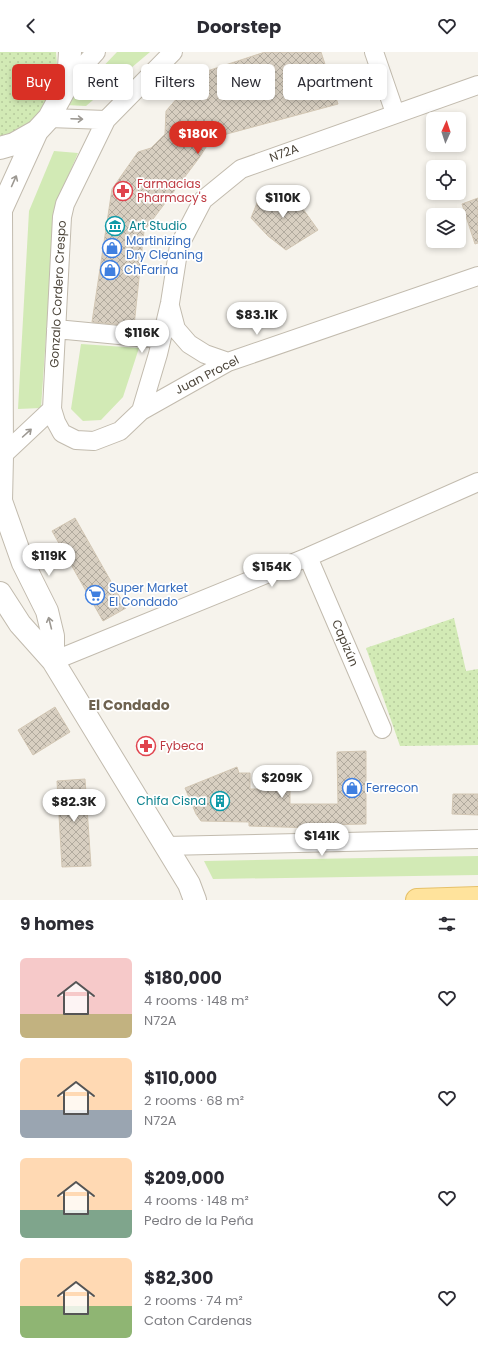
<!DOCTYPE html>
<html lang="en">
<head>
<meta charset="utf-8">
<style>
	:root { --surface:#fff; --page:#f7f7f7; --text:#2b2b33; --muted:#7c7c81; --accent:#d93025 }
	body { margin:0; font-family:Poppins,sans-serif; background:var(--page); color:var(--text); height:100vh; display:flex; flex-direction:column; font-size:15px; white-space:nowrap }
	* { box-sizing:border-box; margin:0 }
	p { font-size:13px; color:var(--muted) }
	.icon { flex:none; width:22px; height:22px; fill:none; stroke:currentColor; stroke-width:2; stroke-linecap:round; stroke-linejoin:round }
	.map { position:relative; height:848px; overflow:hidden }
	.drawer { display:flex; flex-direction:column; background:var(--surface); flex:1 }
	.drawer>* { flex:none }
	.guide { position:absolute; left:12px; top:12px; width:454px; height:36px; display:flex; gap:8px }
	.needle { width:26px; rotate:3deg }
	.controls { position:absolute; left:426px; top:60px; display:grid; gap:8px }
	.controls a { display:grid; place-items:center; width:40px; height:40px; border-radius:6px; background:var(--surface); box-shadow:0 2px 6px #0003; font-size:20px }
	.price { position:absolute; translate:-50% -34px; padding:0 9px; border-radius:14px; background:#fff; color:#222; font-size:13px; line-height:26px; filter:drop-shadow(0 1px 2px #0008) }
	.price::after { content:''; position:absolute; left:50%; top:24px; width:12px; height:9px; margin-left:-6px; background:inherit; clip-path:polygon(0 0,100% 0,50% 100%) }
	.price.active { background:var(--accent); color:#fff }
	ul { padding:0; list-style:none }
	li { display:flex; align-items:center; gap:12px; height:100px; padding:0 20px }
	li span { display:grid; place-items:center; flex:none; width:112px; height:80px; border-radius:6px; color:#555 }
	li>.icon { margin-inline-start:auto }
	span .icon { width:48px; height:48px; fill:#fffc; stroke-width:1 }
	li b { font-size:17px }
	h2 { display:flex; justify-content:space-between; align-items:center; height:48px; padding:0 20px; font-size:17px }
	.pill { padding:0 14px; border-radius:6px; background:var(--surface); box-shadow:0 2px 6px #0003; font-size:14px; line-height:36px }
	.pill.active { background:var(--accent); color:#fff }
	header { display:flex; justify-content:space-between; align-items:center; height:52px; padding:0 20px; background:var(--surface); font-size:18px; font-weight:700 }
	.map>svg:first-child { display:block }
	.grass { fill:#d2eab5 }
	.park { fill:url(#park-dots) }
	.building { fill:url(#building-cross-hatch); stroke:#d3c7b4 }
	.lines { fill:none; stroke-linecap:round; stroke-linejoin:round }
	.minor-casing { stroke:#c2bbae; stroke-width:20 }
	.tertiary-casing { stroke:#c2bbae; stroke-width:24 }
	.primary-casing { stroke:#e6c16a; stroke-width:24 }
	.minor { stroke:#fff; stroke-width:18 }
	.tertiary { stroke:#fff; stroke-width:22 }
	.primary { stroke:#ffe39c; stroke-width:22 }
	.oneway { stroke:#9c9892 }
	.labels { text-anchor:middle; stroke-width:3.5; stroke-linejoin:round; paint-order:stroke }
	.street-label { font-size:12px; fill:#4b4439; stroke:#fff }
	.health-label { font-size:12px; fill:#be3a42; stroke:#fff; text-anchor:start }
	.culture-label { font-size:12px; fill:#0d838f; stroke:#fff; text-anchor:start }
	.shop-label { font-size:12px; fill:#366cbe; stroke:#fff; text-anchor:start }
	.quarter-label { font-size:14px; font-weight:bold; fill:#6e6250; stroke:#fff }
</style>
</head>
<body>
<header><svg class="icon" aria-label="back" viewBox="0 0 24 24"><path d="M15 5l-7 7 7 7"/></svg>Doorstep<svg class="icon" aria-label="heart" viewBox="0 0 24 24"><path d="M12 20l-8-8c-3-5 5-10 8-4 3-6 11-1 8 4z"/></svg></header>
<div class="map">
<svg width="478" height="848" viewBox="0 0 478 848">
	<defs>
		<pattern id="park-dots" width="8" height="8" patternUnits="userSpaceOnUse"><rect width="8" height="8" fill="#d2eab5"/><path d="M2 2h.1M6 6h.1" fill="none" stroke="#b6ca9c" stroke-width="1.8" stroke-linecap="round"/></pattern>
		<pattern id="building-cross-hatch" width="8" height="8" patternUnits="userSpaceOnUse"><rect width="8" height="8" fill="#d8cfc1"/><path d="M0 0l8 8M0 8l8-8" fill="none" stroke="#b1aa9e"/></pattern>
	</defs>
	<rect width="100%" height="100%" fill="#f6f3ec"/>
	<!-- grass -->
	<path class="grass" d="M 117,0 L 150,0 L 86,54 L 66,53 Z
		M 54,99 L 78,101 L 55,155 L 41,356 L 18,357 L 29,159 Z
		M 81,292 L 139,296 L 123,345 L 101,368 L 83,369 L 71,357 Z
		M 478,804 L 478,823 L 213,827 L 204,809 Z"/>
	<!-- park -->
	<path class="park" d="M 0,0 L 56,0 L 58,24 L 42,59 L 22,79 L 0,87 Z
		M 454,566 L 466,619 L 478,617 L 478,693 L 400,694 L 366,596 Z"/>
	<!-- building -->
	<path class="building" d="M 265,0 L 321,0 L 338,52 L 212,86 L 199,106 L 144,179 L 134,274 L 92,270 L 112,137 L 138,100 L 151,96 L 165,82 L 166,59 L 198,22 Z
		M 288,136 L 318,178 L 286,198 L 268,184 L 251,166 L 259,146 Z
		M 478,146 L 478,191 L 475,192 L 462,152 Z
		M 75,466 L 126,556 L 103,569 L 52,479 Z
		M 55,655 L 70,680 L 33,703 L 18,678 Z
		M 366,699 L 366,772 L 316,773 L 316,776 L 249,774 L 249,770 L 201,769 L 196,762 L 185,736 L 237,715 L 239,721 L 250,721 L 250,737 L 290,737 L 290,752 L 338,752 L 337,700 Z
		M 85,727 L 91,814 L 62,815 L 57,729 Z
		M 453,742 L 478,742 L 478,763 L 452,762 Z"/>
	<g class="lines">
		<!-- minor casing -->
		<g class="minor-casing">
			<path id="minor" d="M 173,0 L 106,68 L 65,152 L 62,165 L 52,357 L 56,370 L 62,381 L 76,388 L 94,389 L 120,379 L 141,359 L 228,310 L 478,224
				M 374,0 L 395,61
				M 68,31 L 96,0
				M 49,66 L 106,68
				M 170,254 L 176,277 L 189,292 L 205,302 L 228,310
				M 56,277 L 161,287
				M 141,359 L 158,302 L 170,251 L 179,194 L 203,148 L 241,117 L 478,33
				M 2,404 L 52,357
				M 308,505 L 382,677
				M 53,609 L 308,505 L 478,430
				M 165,794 L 478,787"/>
		</g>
		<!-- tertiary casing -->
		<g class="tertiary-casing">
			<path id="tertiary" d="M 37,79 L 1,158 L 2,404 L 1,449 L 23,511 L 47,559 L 53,584 L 53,609
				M 0,96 L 14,92 L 37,79 L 49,66 L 68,31 L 70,0
				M 0,541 L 20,572 L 53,609 L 189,832 L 195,848"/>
		</g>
		<!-- primary casing -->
		<g class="primary-casing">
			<path id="primary" d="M 417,848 L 478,846"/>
		</g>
		<!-- minor -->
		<use href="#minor" class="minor"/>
		<!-- tertiary -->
		<use href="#tertiary" class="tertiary"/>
		<!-- primary -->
		<use href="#primary" class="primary"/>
	</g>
	<!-- one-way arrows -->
	<defs><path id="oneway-shaft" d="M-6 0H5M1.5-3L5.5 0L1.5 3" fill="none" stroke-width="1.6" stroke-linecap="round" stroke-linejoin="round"/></defs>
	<g class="oneway">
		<use href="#oneway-shaft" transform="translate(77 67) rotate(2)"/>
		<use href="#oneway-shaft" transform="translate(14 129) rotate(-66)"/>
		<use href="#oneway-shaft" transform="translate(27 381) rotate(-42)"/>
		<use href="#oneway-shaft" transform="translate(50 571) rotate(-104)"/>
	</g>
	<!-- icons -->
	<defs>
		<g id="pharmacy-ring" transform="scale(1)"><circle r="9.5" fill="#fff" stroke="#e0444e" stroke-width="1.5"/><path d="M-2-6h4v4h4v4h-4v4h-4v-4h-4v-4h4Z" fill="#e0444e"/></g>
		<g id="museum-ring" transform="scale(1)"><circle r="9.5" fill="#fff" stroke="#0f9aa8" stroke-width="1.5"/><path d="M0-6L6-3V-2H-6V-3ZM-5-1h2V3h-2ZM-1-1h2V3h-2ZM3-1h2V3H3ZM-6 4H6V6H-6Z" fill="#0f9aa8"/></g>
		<g id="shop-ring" transform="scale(1)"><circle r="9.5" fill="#fff" stroke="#3f7fe0" stroke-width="1.5"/><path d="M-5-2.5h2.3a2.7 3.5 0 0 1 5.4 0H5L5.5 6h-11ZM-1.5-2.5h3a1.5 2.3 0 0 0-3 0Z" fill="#3f7fe0"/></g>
		<g id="supermarket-ring" transform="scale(1)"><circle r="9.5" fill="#fff" stroke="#3f7fe0" stroke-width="1.5"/><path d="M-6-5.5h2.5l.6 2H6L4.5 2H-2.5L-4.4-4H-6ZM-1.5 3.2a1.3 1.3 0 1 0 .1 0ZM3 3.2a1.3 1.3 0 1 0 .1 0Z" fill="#3f7fe0"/></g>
		<g id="building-ring" transform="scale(1)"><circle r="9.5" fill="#fff" stroke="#0f9aa8" stroke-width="1.5"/><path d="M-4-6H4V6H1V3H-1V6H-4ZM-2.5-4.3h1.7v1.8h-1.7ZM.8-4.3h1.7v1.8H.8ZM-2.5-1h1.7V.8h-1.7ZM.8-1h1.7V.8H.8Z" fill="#0f9aa8"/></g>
	</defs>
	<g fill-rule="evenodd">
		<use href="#pharmacy-ring" x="123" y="139"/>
		<use href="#museum-ring" x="115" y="174"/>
		<use href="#shop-ring" x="112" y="196"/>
		<use href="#shop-ring" x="110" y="218"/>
		<use href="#supermarket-ring" x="95" y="543"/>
		<use href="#pharmacy-ring" x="146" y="694"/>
		<use href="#shop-ring" x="352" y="736"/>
		<use href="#building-ring" x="220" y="749"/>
	</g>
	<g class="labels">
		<!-- street labels -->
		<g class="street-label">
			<text transform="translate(284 101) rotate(-20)" y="4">N72A</text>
			<text transform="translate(58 242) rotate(-87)" y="4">Gonzalo Cordero Crespo</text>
			<text transform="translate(207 323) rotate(-27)" y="4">Juan Procel</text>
			<text transform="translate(345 591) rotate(67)" y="4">Capizún</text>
		</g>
		<!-- health labels -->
		<g class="health-label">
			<text x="137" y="136">Farmacias<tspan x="137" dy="14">Pharmacy's</tspan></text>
			<text x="160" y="698">Fybeca</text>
		</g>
		<!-- culture labels -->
		<g class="culture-label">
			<text x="129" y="178">Art Studio</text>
			<text x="206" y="753" text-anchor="end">Chifa Cisna</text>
		</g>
		<!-- shop labels -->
		<g class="shop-label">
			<text x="126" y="193">Martinizing<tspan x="126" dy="14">Dry Cleaning</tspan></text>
			<text x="124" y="222">ChFarina</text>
			<text x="109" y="540">Super Market<tspan x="109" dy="14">El Condado</tspan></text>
			<text x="366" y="740">Ferrecon</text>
		</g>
		<!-- quarter labels -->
		<g class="quarter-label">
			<text x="129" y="658">El Condado</text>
		</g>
	</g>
</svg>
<div class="controls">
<a><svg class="needle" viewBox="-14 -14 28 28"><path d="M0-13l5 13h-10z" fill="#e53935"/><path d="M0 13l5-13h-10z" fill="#7c7c81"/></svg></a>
<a><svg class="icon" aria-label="locate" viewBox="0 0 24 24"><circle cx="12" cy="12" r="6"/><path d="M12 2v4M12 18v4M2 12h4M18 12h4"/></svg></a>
<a><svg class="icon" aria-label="layers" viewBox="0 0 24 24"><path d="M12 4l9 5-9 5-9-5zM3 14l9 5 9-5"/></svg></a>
</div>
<b class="price active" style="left:198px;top:103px">$180K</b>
<b class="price" style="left:283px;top:167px">$110K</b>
<b class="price" style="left:257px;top:284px">$83.1K</b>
<b class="price" style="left:142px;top:302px">$116K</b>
<b class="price" style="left:49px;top:525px">$119K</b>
<b class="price" style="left:272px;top:536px">$154K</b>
<b class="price" style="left:282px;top:747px">$209K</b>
<b class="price" style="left:74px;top:771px">$82.3K</b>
<b class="price" style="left:322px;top:805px">$141K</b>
<div class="guide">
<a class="pill active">Buy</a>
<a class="pill">Rent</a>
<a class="pill">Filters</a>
<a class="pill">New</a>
<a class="pill">Apartment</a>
</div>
</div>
<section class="drawer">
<h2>9 homes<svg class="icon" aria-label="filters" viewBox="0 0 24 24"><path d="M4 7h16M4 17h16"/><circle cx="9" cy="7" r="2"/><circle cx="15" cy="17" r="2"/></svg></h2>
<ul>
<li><span style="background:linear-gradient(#f6c9c9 70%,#c2b280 0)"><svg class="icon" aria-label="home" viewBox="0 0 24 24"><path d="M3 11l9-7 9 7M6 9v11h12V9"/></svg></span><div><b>$180,000</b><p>4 rooms · 148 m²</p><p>N72A</p></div><svg class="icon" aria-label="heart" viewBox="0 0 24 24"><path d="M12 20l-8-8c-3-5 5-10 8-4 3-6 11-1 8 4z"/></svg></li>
<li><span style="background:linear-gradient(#ffd9b3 65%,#9aa5b1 0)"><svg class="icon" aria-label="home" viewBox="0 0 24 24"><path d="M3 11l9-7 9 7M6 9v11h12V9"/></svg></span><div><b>$110,000</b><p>2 rooms · 68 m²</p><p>N72A</p></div><svg class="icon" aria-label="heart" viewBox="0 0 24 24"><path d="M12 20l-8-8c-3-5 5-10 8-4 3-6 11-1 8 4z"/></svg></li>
<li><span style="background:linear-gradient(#ffd9b3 65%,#7fa58c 0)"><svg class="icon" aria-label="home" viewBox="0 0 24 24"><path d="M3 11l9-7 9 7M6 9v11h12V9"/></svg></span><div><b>$209,000</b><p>4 rooms · 148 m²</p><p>Pedro de la Peña</p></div><svg class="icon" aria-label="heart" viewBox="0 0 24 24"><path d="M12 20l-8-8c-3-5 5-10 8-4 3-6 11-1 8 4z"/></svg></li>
<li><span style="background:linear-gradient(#ffd9b3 60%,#8fb573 0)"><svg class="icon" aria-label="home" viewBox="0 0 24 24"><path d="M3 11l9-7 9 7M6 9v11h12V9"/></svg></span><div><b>$82,300</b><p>2 rooms · 74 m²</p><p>Caton Cardenas</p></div><svg class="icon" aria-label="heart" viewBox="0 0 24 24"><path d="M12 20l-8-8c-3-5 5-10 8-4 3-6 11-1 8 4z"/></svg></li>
</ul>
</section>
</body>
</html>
